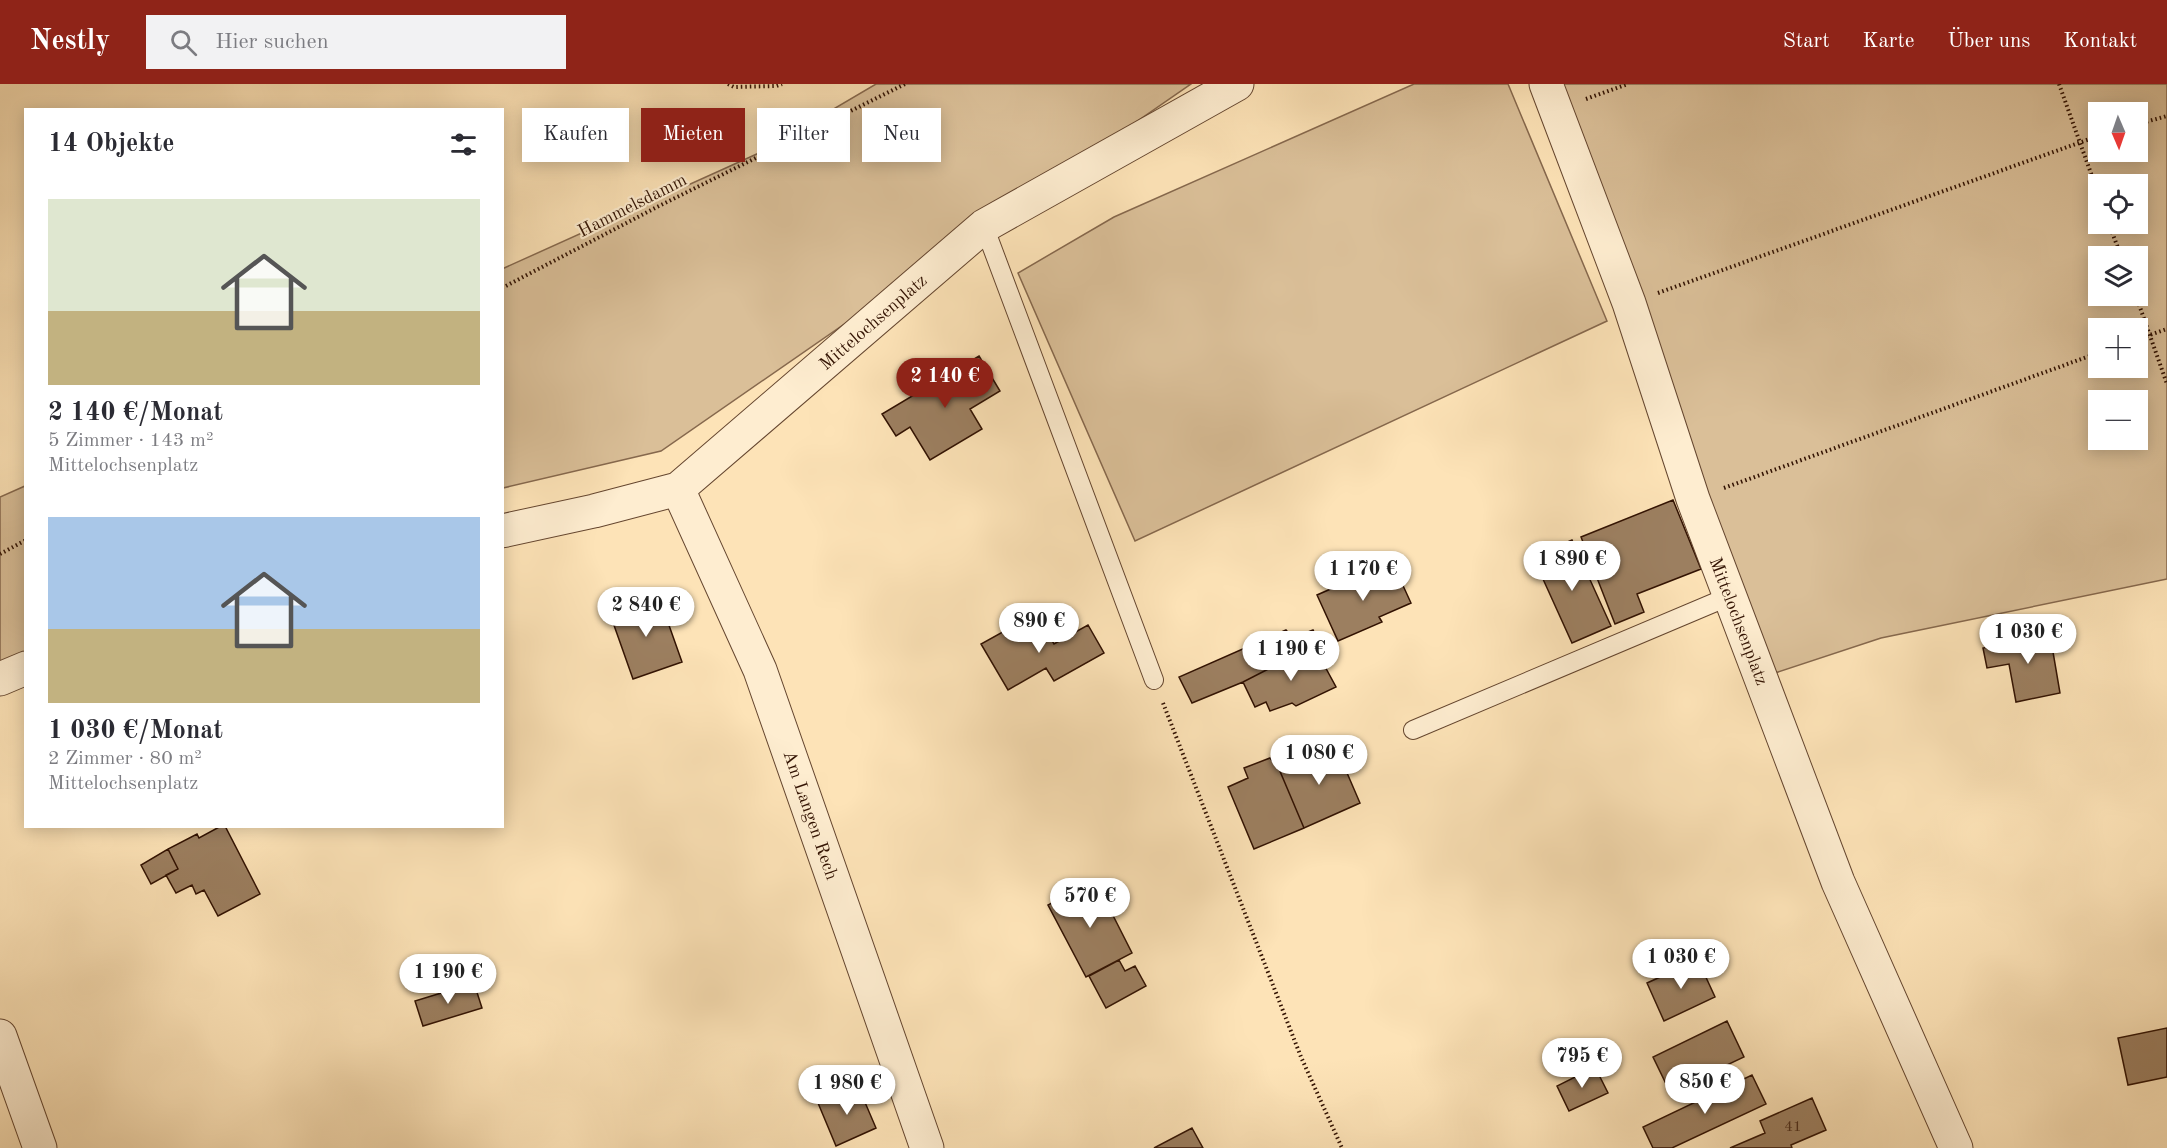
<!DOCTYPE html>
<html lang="de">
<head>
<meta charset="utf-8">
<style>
	:root { --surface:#fff; --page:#f2f2f3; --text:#2b2b33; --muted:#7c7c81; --accent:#8f2418 }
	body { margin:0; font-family:"Old Standard TT",serif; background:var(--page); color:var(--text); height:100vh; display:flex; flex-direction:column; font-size:22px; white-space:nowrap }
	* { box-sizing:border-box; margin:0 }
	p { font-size:20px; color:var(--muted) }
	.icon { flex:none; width:33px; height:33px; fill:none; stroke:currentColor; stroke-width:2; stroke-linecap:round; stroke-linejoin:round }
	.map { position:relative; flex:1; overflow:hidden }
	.details { position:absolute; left:24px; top:24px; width:480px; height:720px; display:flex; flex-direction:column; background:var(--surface); border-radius:0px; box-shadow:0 3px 15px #0003 }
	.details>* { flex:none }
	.top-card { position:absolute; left:522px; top:24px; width:570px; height:54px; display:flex; gap:12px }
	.needle { width:39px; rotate:178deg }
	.controls { position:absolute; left:2088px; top:18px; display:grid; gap:12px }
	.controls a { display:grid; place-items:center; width:60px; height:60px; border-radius:0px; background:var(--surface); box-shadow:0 3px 15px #0003; font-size:30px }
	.price { position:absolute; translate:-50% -51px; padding:0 14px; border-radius:21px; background:#fff; color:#222; font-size:20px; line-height:39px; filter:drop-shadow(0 2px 3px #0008) }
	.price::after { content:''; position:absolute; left:50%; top:36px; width:18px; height:14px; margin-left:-9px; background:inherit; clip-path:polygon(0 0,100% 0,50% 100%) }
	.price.active { background:var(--accent); color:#fff }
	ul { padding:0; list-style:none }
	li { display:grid; align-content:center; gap:12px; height:318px; padding:0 24px }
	li span { display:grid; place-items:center; height:186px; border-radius:0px; color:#555 }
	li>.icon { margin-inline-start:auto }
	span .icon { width:108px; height:108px; fill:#fffc; stroke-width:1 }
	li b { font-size:26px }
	h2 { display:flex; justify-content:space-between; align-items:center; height:72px; padding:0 24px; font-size:26px }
	.chip { padding:0 21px; border-radius:0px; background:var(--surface); box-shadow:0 3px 15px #0003; font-size:21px; line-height:54px }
	.chip.active { background:var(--accent); color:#fff }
	header { display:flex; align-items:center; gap:36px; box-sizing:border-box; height:84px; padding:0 30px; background:var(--accent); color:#fff }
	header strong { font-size:28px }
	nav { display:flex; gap:33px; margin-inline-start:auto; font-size:21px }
	.search { width:420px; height:54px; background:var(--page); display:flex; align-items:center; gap:15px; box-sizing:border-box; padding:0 21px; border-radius:0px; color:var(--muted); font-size:22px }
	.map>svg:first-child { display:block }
	.green { fill:#dabf98; stroke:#86684d; stroke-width:1.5; fill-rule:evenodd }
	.building { fill:#9c7f60; stroke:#321202; stroke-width:1.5 }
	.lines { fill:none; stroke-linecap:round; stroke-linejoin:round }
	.lane-casing { stroke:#65462f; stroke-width:20 }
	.street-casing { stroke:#65462f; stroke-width:35 }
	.path { stroke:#321202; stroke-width:4; stroke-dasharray:1.5 3; stroke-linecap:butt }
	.lane { stroke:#feedd0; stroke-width:18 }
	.street { stroke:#feedd0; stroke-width:33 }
	.labels { text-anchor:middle; stroke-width:4.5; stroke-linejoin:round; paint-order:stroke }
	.number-label { font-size:15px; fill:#4c2d1a }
	.street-label { font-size:18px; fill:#321202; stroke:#feedd0 }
</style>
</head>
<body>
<header>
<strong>Nestly</strong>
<div class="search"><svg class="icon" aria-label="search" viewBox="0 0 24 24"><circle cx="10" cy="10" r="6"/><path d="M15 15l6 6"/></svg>Hier suchen</div>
<nav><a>Start</a><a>Karte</a><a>Über uns</a><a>Kontakt</a></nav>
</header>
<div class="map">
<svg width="2167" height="1064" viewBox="0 0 2167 1064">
	<rect width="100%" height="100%" fill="#fde3b7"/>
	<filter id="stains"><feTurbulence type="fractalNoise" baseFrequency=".00333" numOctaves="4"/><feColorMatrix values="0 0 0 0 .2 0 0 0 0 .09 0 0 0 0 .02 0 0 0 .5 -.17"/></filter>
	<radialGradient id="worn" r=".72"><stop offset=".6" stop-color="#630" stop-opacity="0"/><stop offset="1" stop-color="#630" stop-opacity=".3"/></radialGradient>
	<!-- green -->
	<path class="green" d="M 876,0 L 1191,0 L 661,367 L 503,404 L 502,185 L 759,69 Z
		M 1414,0 L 1508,0 L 1607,237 L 1135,457 L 1018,189 L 1114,133 Z
		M 1557,0 L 2167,0 L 2167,495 L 1881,554 L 1769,591 ZM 2098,28 L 2138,28 L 2138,68 L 2098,68 ZM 2098,100 L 2138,100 L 2138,140 L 2098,140 ZM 2098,172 L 2138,172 L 2138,212 L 2098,212 ZM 2098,244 L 2138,244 L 2138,284 L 2098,284 ZM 2098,316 L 2138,316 L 2138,356 L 2098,356 Z
		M 25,402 L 25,574 L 0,587 L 0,413 Z"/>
	<!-- building -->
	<path class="building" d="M 979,272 L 1000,307 L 970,325 L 982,345 L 930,376 L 910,343 L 896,352 L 882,330 Z
		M 1673,416 L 1701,485 L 1637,510 L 1644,528 L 1615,540 L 1581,453 Z
		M 1572,456 L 1611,542 L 1572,559 L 1533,473 Z
		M 1394,482 L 1411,519 L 1379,533 L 1382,538 L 1338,557 L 1317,511 L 1358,493 L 1362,497 Z
		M 659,513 L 682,578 L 633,595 L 610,530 Z
		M 1017,540 L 1023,552 L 1043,541 L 1054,560 L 1088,541 L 1104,569 L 1054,597 L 1046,584 L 1008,606 L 981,560 Z
		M 2052,544 L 2056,568 L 2053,568 L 2060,609 L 2016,618 L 2009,580 L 1987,584 L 1983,564 L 2030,555 L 2029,548 Z
		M 1286,546 L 1293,554 L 1313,546 L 1322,563 L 1282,578 L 1243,598 L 1192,619 L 1179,593 Z
		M 1316,566 L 1336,603 L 1296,622 L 1292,619 L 1270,627 L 1266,618 L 1255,623 L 1243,598 L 1282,578 Z
		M 1335,661 L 1360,719 L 1304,744 L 1279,685 Z
		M 1270,674 L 1279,685 L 1304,744 L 1254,765 L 1228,703 L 1248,694 L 1244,684 Z
		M 221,742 L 225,742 L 260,810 L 218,832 L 204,806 L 196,810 L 192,801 L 176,809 L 166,791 L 178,785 L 168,765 L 197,750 L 199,754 Z
		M 168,765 L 178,785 L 151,800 L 141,781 Z
		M 1095,796 L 1132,869 L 1086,893 L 1048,821 Z
		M 1119,876 L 1125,887 L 1135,882 L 1146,902 L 1106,924 L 1089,892 Z
		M 1698,876 L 1715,913 L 1664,937 L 1647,899 Z
		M 474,899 L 482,924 L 423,942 L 415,917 Z
		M 1727,937 L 1744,973 L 1670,1008 L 1653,973 Z
		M 2167,944 L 2167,993 L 2128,1001 L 2118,954 Z
		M 1595,983 L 1608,1009 L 1569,1027 L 1557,1002 Z
		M 1752,991 L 1766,1020 L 1672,1064 L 1653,1064 L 1643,1043 Z
		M 858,1002 L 876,1044 L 836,1062 L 818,1019 Z
		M 1812,1014 L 1826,1046 L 1791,1061 L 1792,1064 L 1730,1064 L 1765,1049 L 1760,1037 Z
		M 1192,1044 L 1203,1064 L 1154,1064 Z"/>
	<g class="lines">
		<!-- lane casing -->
		<g class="lane-casing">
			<path id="lane" d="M 984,142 L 1154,596
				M 1413,646 L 1730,512"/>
		</g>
		<!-- street casing -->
		<g class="street-casing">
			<path id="street" d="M 1546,0 L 1629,219 L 1693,415 L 1838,798 L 1956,1064
				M 678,405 L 760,586 L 927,1064
				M 502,447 L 594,427 L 678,405 L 984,142 L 1237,0
				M 0,595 L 26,584
				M 0,952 L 40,1064"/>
		</g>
		<!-- path -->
		<path class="path" d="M 728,0 L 734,3 L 776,2 L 782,0
			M 2059,0 L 2098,109
			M 1586,15 L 1628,0
			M 2138,40 L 2167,32
			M 2109,140 L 2121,172
			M 502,204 L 657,123 L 905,0
			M 1658,209 L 2098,52
			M 2136,212 L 2167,300
			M 2138,255 L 2167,245
			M 1724,404 L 2098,269
			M 0,470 L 26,456
			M 1163,619 L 1301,973 L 1342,1064"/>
		<!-- lane -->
		<use href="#lane" class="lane"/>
		<!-- street -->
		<use href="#street" class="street"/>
	</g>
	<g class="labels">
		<!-- number labels -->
		<g class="number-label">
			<text x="1793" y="1047">41</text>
		</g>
		<!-- street labels -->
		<g class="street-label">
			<text transform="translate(632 121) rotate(-27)" y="6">Hammelsdamm</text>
			<text transform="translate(873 238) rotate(-41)" y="6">Mittelochsenplatz</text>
			<text transform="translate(1739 537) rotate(69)" y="6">Mittelochsenplatz</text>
			<text transform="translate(811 731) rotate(71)" y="6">Am Langen Rech</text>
		</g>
	</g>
	<rect width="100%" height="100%" filter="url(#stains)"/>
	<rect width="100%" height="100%" fill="url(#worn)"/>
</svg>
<div class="controls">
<a><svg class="needle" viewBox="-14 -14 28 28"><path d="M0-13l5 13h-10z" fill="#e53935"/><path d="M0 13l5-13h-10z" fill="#7c7c81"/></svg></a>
<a><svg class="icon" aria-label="locate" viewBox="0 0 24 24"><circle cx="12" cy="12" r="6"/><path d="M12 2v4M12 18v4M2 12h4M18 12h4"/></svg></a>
<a><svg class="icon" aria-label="layers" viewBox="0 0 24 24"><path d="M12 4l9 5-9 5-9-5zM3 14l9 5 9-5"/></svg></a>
<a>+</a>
<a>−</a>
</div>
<b class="price active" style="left:945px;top:325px">2 140 €</b>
<b class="price" style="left:1572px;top:508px">1 890 €</b>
<b class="price" style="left:1363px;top:518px">1 170 €</b>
<b class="price" style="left:646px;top:554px">2 840 €</b>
<b class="price" style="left:1039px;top:570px">890 €</b>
<b class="price" style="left:2028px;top:581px">1 030 €</b>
<b class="price" style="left:1291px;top:598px">1 190 €</b>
<b class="price" style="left:1319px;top:702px">1 080 €</b>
<b class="price" style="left:1090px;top:845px">570 €</b>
<b class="price" style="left:1681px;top:906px">1 030 €</b>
<b class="price" style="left:448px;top:921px">1 190 €</b>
<b class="price" style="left:1582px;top:1005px">795 €</b>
<b class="price" style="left:1705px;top:1031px">850 €</b>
<b class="price" style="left:847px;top:1032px">1 980 €</b>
<div class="top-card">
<a class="chip">Kaufen</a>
<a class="chip active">Mieten</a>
<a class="chip">Filter</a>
<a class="chip">Neu</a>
</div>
<section class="details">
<h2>14 Objekte<svg class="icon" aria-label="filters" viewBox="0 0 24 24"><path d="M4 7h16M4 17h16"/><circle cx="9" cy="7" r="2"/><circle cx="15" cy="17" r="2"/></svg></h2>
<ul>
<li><span style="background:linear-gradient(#dfe7d0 60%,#c2b280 0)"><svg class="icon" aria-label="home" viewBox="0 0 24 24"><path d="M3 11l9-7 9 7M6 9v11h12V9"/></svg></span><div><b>2 140 €/Monat</b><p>5 Zimmer · 143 m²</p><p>Mittelochsenplatz</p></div></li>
<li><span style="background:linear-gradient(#a9c7e8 60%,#c2b280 0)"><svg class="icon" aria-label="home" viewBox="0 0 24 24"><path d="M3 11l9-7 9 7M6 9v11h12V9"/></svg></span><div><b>1 030 €/Monat</b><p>2 Zimmer · 80 m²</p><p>Mittelochsenplatz</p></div></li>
</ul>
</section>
</div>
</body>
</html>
